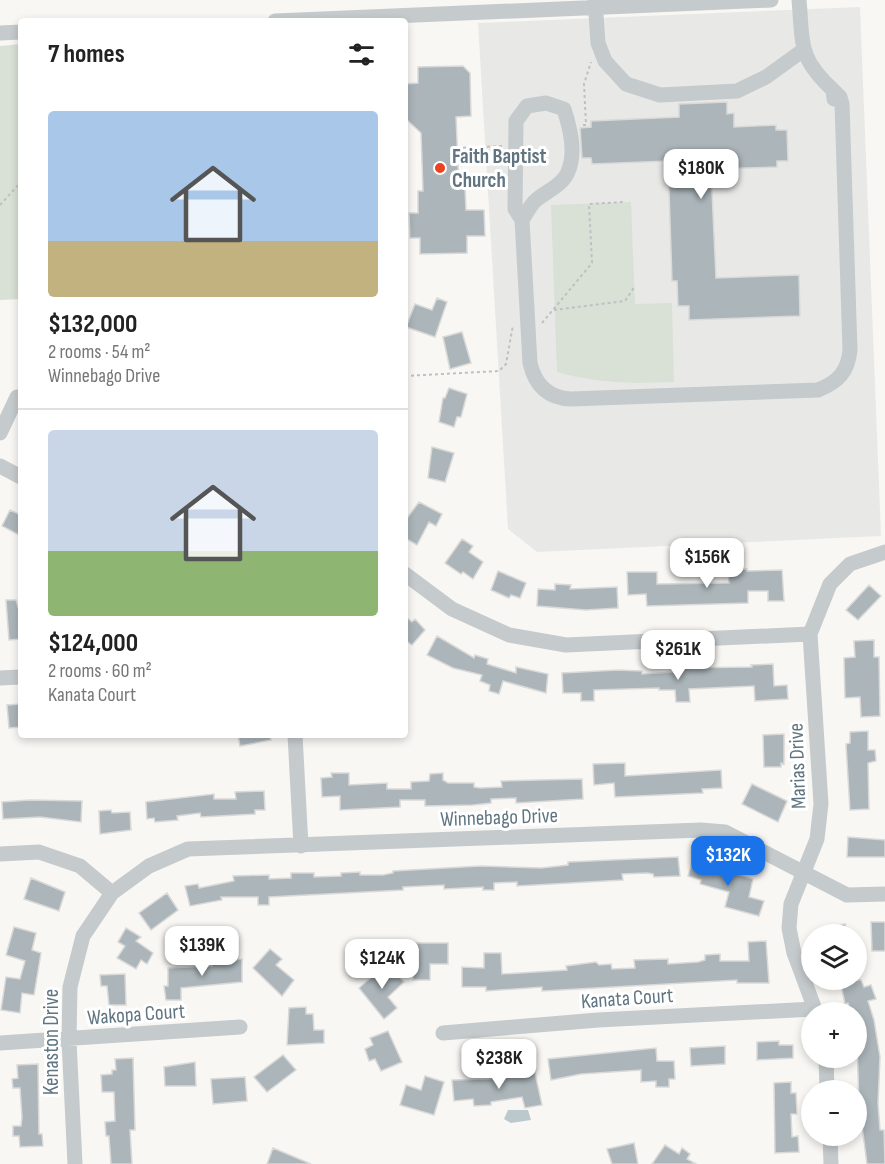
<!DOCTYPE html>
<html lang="en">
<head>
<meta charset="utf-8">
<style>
	:root { --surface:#fff; --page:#f6f6f6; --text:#222; --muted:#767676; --line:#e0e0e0; --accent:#1a73e8 }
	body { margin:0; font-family:"Sofia Sans Condensed",sans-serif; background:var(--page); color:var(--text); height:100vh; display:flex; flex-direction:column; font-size:22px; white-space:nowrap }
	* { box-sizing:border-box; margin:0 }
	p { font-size:20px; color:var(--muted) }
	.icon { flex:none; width:33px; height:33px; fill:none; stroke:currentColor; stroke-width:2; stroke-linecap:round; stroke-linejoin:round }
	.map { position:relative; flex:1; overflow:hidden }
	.drawer { position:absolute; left:18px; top:18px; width:390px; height:720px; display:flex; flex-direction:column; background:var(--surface); border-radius:6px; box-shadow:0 3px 9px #0003 }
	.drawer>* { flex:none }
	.tools { position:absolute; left:801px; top:924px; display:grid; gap:12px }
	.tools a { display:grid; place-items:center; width:66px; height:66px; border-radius:50%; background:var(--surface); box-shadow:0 3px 9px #0003; font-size:30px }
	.price { position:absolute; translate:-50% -51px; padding:0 14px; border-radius:12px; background:#fff; color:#222; font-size:20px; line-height:39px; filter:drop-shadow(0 2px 3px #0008) }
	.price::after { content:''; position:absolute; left:50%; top:36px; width:18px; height:14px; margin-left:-9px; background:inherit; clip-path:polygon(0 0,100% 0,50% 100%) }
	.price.on { background:var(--accent); color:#fff }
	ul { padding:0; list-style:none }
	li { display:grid; align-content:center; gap:12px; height:318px; padding:0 30px }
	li+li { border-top:2px solid var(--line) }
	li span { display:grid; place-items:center; height:186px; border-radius:6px; color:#555 }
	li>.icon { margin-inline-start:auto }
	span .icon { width:108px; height:108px; fill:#fffc; stroke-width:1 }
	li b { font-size:26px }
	h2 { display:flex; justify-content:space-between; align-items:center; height:72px; padding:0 30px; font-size:26px }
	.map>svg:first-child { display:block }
	.built { fill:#e8e9e7 }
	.green { fill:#d9e0d5 }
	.water { fill:#bbc9cd }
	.building { fill:#abb5ba; stroke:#d9d9d7; stroke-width:1.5 }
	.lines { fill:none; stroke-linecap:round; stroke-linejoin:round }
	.path { stroke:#bec1c3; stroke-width:2; stroke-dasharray:3 3; stroke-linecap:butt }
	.minor { stroke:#c5cacc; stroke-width:15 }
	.poi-dot { fill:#ee411e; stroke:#fff; stroke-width:2 }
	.labels { text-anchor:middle; stroke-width:6; stroke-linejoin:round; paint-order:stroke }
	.poi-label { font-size:21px; font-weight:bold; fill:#607581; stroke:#fff; text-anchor:start }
	.street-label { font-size:21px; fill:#607581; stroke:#fff }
</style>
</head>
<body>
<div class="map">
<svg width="885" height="1164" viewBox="0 0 885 1164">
	<rect width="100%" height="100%" fill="#f8f7f4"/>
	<!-- built -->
	<path class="built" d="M 860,7 L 881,536 L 537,552 L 508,529 L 478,23 Z"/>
	<!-- green -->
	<path class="green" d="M 21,44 L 21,299 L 0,300 L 0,46 Z
		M 631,202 L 635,304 L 672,303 L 674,382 C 634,384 595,383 557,372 L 551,205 Z"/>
	<!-- water -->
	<path class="water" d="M 508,1110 L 528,1110 L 531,1120 L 511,1123 L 504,1119 Z"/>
	<!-- building -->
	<path class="building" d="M 463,66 L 470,73 L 471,116 L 456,117 L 459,188 L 465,188 L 466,210 L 484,210 L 485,236 L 467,236 L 467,253 L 420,254 L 420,238 L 410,238 L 409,213 L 418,213 L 418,191 L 423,191 L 421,133 L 405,118 L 405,84 L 418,83 L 418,67 Z
		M 727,102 L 727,114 L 734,113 L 734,127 L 776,125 L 776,130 L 787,130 L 788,161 L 777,161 L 777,167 L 711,169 L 716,278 L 799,275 L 800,316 L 689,320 L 689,306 L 678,306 L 677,281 L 672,281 L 668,161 L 592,164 L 591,158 L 582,158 L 580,128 L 591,127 L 591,121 L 679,117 L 679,104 Z
		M 437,298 L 447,302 L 435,337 L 406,327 L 415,304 L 432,310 Z
		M 462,332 L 471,363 L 450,369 L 443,337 Z
		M 449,388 L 467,394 L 461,417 L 457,417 L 454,427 L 439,422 L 443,398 L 445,398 Z
		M 432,447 L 454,453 L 445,482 L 428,478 Z
		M 419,502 L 442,514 L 436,526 L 429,522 L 417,545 L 405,538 L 405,521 Z
		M 10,510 L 21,515 L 21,536 L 2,526 Z
		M 462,539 L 473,546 L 469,552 L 483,562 L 473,579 L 463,572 L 461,574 L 445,563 Z
		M 747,569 L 747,571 L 782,570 L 784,601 L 768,601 L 768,591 L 748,591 L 748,603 L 647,606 L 646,594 L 628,595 L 627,572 L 657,572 L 657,584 L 729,583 L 728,570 Z
		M 498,571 L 526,583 L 520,598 L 511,595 L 509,598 L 491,590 Z
		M 555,584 L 571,585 L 570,589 L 617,587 L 618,608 L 586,610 L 537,606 L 538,589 L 555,590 Z
		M 869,585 L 881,596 L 858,620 L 846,610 Z
		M 6,600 L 16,600 L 18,607 L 21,607 L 21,639 L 9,640 Z
		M 405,616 L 412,622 L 415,619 L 425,630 L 412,645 L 405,640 Z
		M 437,636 L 474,658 L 475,655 L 488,659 L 487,664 L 516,673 L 516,667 L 548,674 L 546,693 L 503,681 L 499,694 L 489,691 L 490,685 L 480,681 L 482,675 L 453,668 L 427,655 Z
		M 874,640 L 874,657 L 879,657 L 880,716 L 861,717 L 860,697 L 845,698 L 844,658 L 855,657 L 854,641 Z
		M 773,664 L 774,686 L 787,685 L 788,699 L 755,701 L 754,686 L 689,689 L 690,702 L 676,702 L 675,690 L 659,690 L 659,688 L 594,690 L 594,701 L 581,701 L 581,693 L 563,693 L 562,673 L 618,670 L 642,671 L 642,674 L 674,672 L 674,668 L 752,667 L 751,665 Z
		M 21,704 L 21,727 L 9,728 L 7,705 Z
		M 868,731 L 868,750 L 875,750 L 876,761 L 868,763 L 869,809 L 850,810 L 846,744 L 850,743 L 850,732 Z
		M 784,734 L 784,764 L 781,763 L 781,767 L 764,767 L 763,735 Z
		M 238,735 L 270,735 L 271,740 L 240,746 Z
		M 625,763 L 625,776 L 721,770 L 722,788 L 702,789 L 703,793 L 615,797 L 614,783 L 594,785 L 593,764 Z
		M 331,773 L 349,773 L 349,785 L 387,783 L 387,789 L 411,789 L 411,782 L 429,781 L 430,774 L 443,773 L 443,780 L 448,783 L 474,783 L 474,787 L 480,788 L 502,787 L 501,781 L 582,779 L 583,799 L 516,803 L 516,798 L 491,799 L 491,803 L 473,805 L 425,806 L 425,800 L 400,800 L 400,807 L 340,810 L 340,796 L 322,797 L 321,778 L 332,777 Z
		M 752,784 L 787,801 L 778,822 L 742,804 Z
		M 264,791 L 265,810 L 255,810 L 255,814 L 201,817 L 200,813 L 177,816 L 178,820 L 155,822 L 154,818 L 147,819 L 146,802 L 214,794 L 214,799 L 236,799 L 235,792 Z
		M 30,800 L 82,801 L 81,822 L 40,817 L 3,819 L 2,802 Z
		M 111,810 L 112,813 L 130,812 L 131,830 L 100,834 L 99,811 Z
		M 848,837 L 885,840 L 885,857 L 847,857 Z
		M 678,857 L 680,876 L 654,877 L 653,874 L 647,873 L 622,874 L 623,880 L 517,886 L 517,882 L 494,883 L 494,890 L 483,890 L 483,887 L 444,889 L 444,885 L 403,887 L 403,890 L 269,897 L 269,905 L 258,905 L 258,897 L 221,897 L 222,900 L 190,906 L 185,886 L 198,884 L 199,888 L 234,881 L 233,876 L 269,875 L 269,879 L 291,878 L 291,873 L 314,873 L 314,877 L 341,876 L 341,873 L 360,872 L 360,875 L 383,875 L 393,873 L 393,871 L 481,866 L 541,868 L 568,865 L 568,862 Z
		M 693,860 L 753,879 L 749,897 L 764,901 L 759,916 L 725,907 L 729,892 L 700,884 L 701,880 L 688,876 Z
		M 31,878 L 65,892 L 59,911 L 24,899 Z
		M 167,893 L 178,910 L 151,930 L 139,913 Z
		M 871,922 L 885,922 L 885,951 L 872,951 Z
		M 845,924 L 848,934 L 818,934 L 817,932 Z
		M 14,927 L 36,933 L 32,950 L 41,953 L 34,995 L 22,993 L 20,1013 L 1,1010 L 6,977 L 20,979 L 25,961 L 6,955 Z
		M 126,928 L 141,937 L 136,941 L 153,953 L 147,964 L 141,960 L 136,969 L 117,958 L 125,946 L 118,942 Z
		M 766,941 L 769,983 L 737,983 L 737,980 L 542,991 L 542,987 L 486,991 L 486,987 L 462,987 L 462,967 L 484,968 L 484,953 L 501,953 L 502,974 L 567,970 L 566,966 L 596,962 L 599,965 L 611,964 L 612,969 L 635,968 L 634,960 L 668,959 L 668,964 L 698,962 L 705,960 L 705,955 L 720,954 L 720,961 L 749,961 L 748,942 Z
		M 416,943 L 448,943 L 448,964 L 430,964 L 430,980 L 413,980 Z
		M 270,949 L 282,959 L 276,965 L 294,980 L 282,996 L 253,968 Z
		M 242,959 L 242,982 L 181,988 L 181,1000 L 166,1000 L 164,986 L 168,986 L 168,968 L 212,966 L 212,963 Z
		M 387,964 L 404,982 L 388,997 L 397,1008 L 384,1019 L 359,988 Z
		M 125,974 L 126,1005 L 109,1005 L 107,986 L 101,986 L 100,975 Z
		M 840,980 L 861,980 L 864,987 L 871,985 L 876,999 L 868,1001 L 874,1020 L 880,1057 L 878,1103 L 880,1130 L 884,1130 L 885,1164 L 867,1164 L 859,1104 L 856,1012 L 851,1012 L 848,1003 L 845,1004 Z
		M 306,1007 L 306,1014 L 313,1014 L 314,1030 L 324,1030 L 324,1043 L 287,1045 L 289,1008 Z
		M 388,1031 L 402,1062 L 381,1071 L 375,1059 L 369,1061 L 365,1049 L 373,1045 L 370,1038 Z
		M 779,1041 L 779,1045 L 793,1045 L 793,1058 L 757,1060 L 757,1042 Z
		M 725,1046 L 725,1064 L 691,1066 L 690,1048 Z
		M 656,1048 L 657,1061 L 674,1061 L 675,1079 L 669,1079 L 669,1087 L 656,1087 L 656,1081 L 641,1082 L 641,1070 L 581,1074 L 551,1080 L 548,1059 Z
		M 283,1055 L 296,1070 L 267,1092 L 254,1077 Z
		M 133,1058 L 135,1130 L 130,1130 L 132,1164 L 111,1164 L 109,1136 L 106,1136 L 105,1122 L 115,1121 L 114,1092 L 102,1092 L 101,1075 L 112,1074 L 112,1070 L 116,1070 L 115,1059 Z
		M 195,1062 L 196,1086 L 165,1086 L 164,1067 Z
		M 38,1064 L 39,1134 L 42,1134 L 43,1146 L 20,1147 L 19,1136 L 13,1136 L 13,1126 L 21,1126 L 22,1117 L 20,1088 L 13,1088 L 12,1079 L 18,1078 L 17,1065 Z
		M 535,1073 L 542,1105 L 525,1108 L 522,1097 L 491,1102 L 491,1105 L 474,1106 L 473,1099 L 454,1101 L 452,1080 L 489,1079 Z
		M 425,1076 L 444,1082 L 434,1115 L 400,1105 L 406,1085 L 421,1090 Z
		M 245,1077 L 247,1101 L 213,1104 L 211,1079 Z
		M 791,1082 L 791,1093 L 796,1093 L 797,1114 L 791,1114 L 792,1137 L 798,1136 L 799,1152 L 775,1153 L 774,1083 Z
		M 634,1143 L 638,1164 L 612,1164 L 607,1149 Z
		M 665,1145 L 679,1154 L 682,1148 L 690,1154 L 687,1159 L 696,1164 L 652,1164 Z
		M 273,1148 L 311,1164 L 267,1164 Z"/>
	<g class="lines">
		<!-- path -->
		<path class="path" d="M 583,125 L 586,125 L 584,84 L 591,62
			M 457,148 L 503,146
			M 0,205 L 21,182
			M 554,310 L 625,301 L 635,286
			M 542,323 L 592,263 L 589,204 L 624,202
			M 405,376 L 499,371 L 506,364 L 513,325"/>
		<!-- minor -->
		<path class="minor" d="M 595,0 L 598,43 L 605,61 L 626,84 L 660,95 L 737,91 L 766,77 L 802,51
			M 799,0 C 803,44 798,58 833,90 L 834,99
			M 275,21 L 771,0
			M 0,33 L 21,32
			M 522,220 L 515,209 L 516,121 L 527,106 L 546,103 L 564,109 C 570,128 577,154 567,174 C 561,186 545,192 535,201 C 530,206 526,214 522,220 L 530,363 C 535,385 548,398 571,399 L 818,390 C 838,382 848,372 850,350 L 842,104 L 840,97 L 833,90
			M 0,433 L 17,397
			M 0,466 L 21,477
			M 405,574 L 452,609 L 509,635 L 566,645 L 810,634
			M 0,678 L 21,677
			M 295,735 L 301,846
			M 0,854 L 39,852 L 80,866 L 112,893
			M 816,1012 L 794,953 L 789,928 L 791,904 L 817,839 L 821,804 L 810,634 L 830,584 L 850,564 L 885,552
			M 443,1033 L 598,1020 L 814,1009
			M 0,1043 L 240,1027
			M 826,1058 L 827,1090
			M 830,1136 L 831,1164
			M 75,1164 L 69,1040 L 70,987 L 83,936 L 112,893 L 149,866 L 188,849 L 701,830 L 725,832 L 847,895 L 885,894"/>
	</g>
	<!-- markers -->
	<circle class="poi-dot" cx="440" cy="168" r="6"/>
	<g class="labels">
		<!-- poi labels -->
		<g class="poi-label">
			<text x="452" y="163">Faith Baptist<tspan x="452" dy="24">Church</tspan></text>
		</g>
		<!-- street labels -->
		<g class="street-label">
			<text transform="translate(797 766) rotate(-92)" y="7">Marias Drive</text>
			<text transform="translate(499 817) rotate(-2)" y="7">Winnebago Drive</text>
			<text transform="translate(627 998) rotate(-4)" y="7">Kanata Court</text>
			<text transform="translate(136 1014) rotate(-4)" y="7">Wakopa Court</text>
			<text transform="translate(51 1042) rotate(-90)" y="7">Kenaston Drive</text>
		</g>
	</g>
</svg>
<div class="tools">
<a><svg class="icon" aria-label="layers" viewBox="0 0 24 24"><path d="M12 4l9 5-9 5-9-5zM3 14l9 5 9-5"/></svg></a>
<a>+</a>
<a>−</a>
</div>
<b class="price" style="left:701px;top:200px">$180K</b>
<b class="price" style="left:707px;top:589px">$156K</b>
<b class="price" style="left:678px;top:681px">$261K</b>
<b class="price on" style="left:728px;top:887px">$132K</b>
<b class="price" style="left:202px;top:977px">$139K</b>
<b class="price" style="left:382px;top:990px">$124K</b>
<b class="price" style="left:499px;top:1090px">$238K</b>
<section class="drawer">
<h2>7 homes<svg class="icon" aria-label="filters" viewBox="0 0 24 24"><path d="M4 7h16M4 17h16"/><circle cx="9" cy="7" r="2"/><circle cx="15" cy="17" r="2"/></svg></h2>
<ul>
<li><span style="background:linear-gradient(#a9c7e8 70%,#c2b280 0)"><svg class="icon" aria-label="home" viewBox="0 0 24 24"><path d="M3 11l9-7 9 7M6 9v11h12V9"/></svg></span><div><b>$132,000</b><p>2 rooms · 54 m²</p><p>Winnebago Drive</p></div></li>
<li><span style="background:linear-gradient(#c9d6e8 65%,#8fb573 0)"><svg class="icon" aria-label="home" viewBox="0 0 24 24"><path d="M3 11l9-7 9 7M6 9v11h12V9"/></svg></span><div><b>$124,000</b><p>2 rooms · 60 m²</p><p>Kanata Court</p></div></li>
</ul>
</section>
</div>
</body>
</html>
